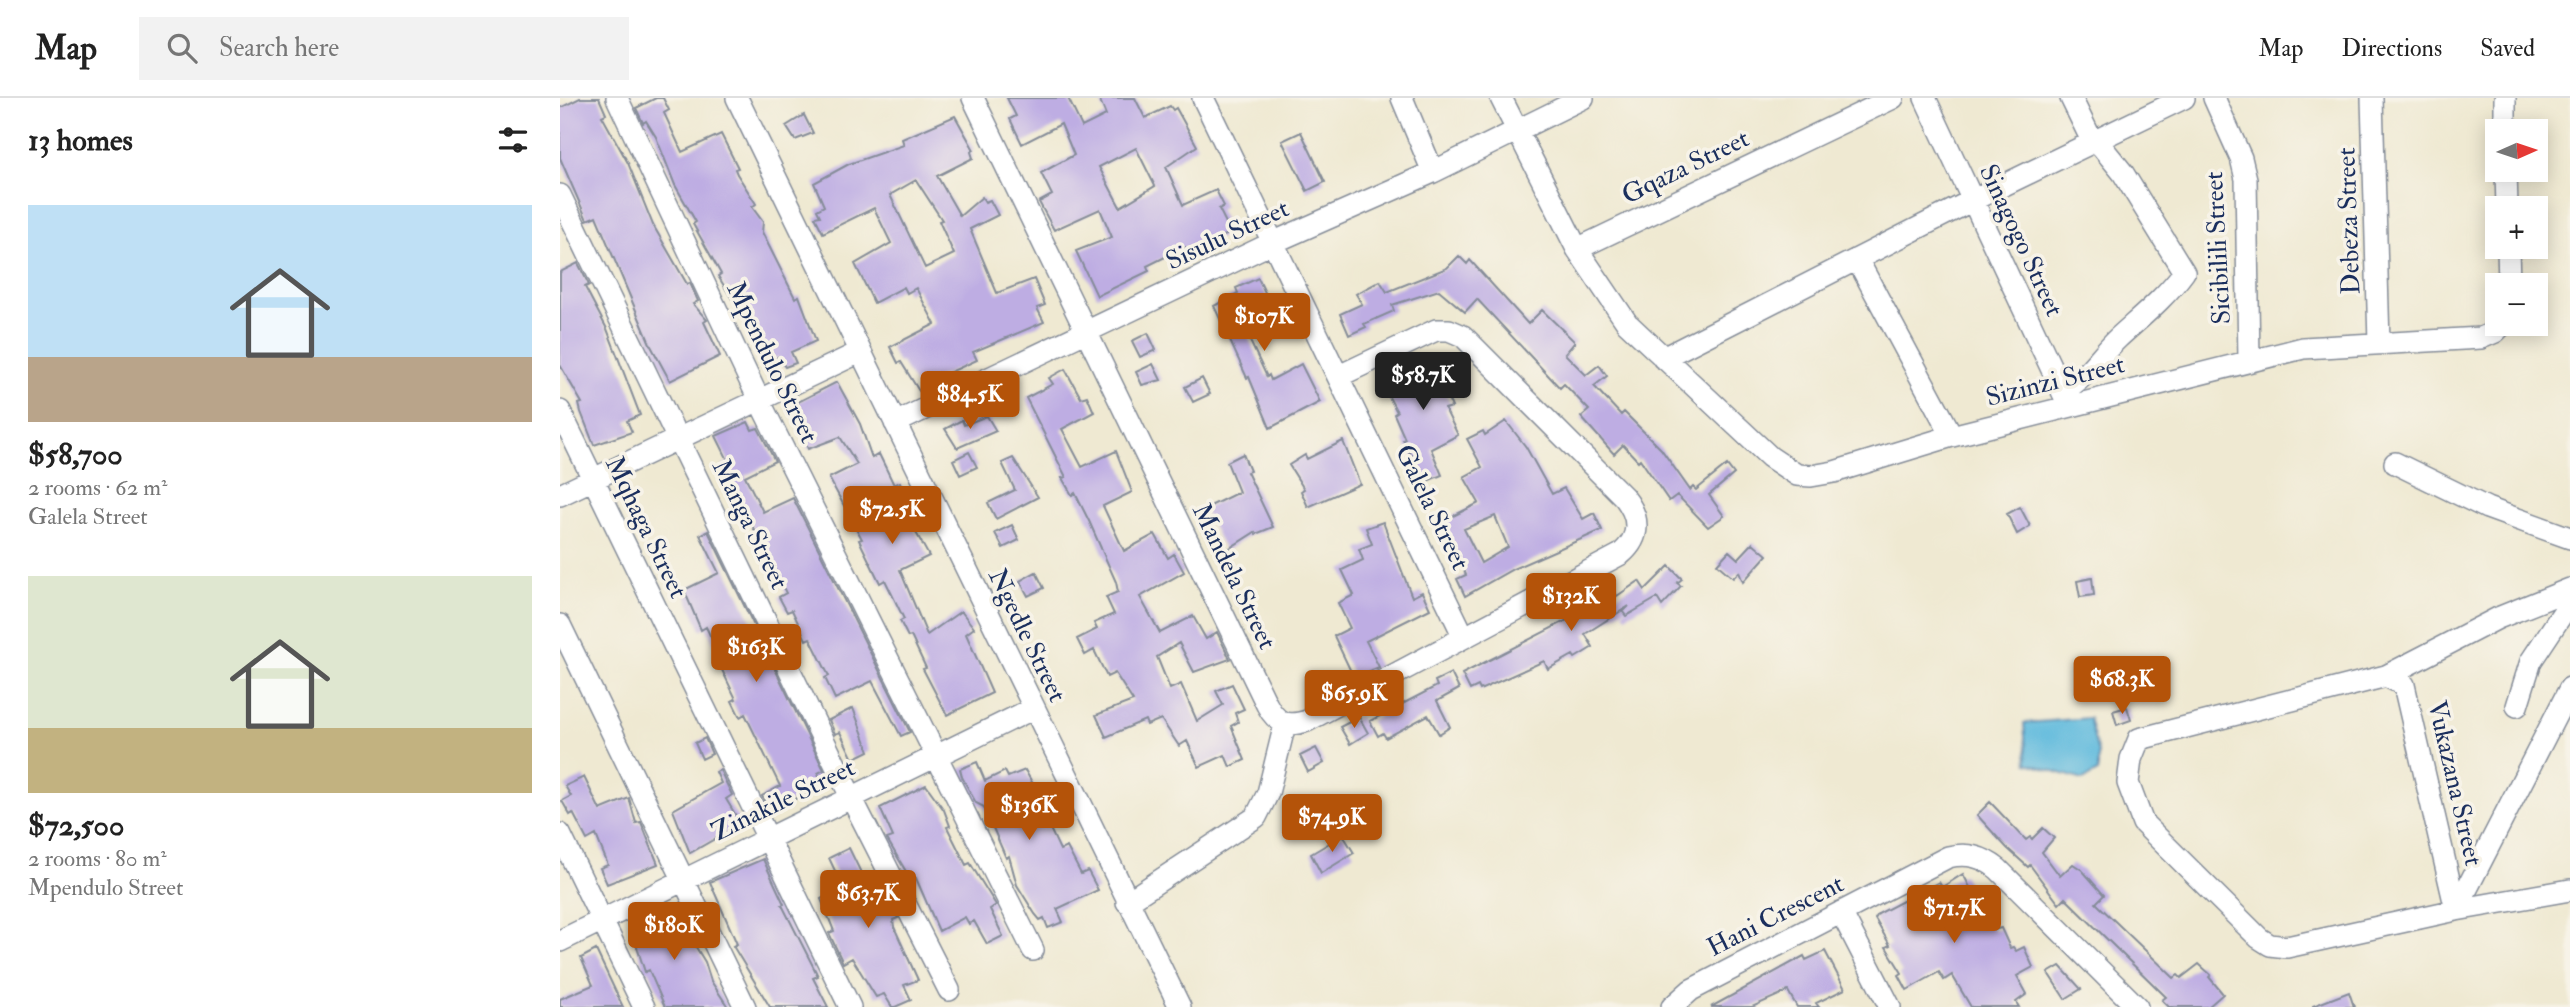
<!DOCTYPE html>
<html lang="en">
<head>
<meta charset="utf-8">
<style>
	:root { --surface:#fff; --page:#f2f2f2; --text:#222; --muted:#767676; --line:#e0e0e0; --accent:#b45309 }
	body { margin:0; font-family:"IM FELL Double Pica",serif; background:var(--page); color:var(--text); height:100vh; display:flex; flex-direction:column; font-size:26px; white-space:nowrap }
	* { box-sizing:border-box; margin:0 }
	p { font-size:23px; color:var(--muted) }
	.icon { flex:none; width:38px; height:38px; fill:none; stroke:currentColor; stroke-width:2; stroke-linecap:round; stroke-linejoin:round }
	.map { position:relative; flex:1; overflow:hidden }
	.sheet { display:flex; flex-direction:column; background:var(--surface); width:560px }
	.sheet>* { flex:none }
	.needle { width:46px; rotate:87deg }
	.tools { position:absolute; left:1925px; top:21px; display:grid; gap:14px }
	.tools a { display:grid; place-items:center; width:63px; height:63px; border-radius:0px; background:var(--surface); box-shadow:0 4px 18px #0003; font-size:35px }
	.price { position:absolute; translate:-50% -60px; padding:0 16px; border-radius:7px; background:var(--accent); color:#fff; font-size:23px; line-height:46px; filter:drop-shadow(0 2px 4px #0008) }
	.price::after { content:''; position:absolute; left:50%; top:42px; width:21px; height:16px; margin-left:-10px; background:inherit; clip-path:polygon(0 0,100% 0,50% 100%) }
	.price.current { background:#222; color:#fff }
	ul { padding:0; list-style:none }
	li { display:grid; align-content:center; gap:14px; height:371px; padding:0 28px }
	li span { display:grid; place-items:center; height:217px; border-radius:0px; color:#555 }
	li>.icon { margin-inline-start:auto }
	span .icon { width:126px; height:126px; fill:#fffc; stroke-width:1 }
	li b { font-size:30px }
	h2 { display:flex; justify-content:space-between; align-items:center; height:84px; padding:0 28px; font-size:30px }
	header { display:flex; align-items:center; gap:42px; box-sizing:border-box; height:98px; padding:0 35px; background:var(--surface); border-bottom:2px solid var(--line) }
	header strong { font-size:33px }
	nav { display:flex; gap:38px; margin-inline-start:auto; font-size:24px }
	.search { width:490px; height:63px; background:var(--page); display:flex; align-items:center; gap:18px; box-sizing:border-box; padding:0 24px; border-radius:0px; color:var(--muted); font-size:26px }
	main { display:flex; flex:1; min-height:0 }
	.map>svg:first-child { display:block }
	.water { fill:#5fbadd; stroke:#3d749e; stroke-width:2 }
	.building { fill:#beade3; fill-rule:evenodd }
	.lines { fill:none; stroke-linecap:round; stroke-linejoin:round }
	.minor-casing { stroke:#858c98; stroke-width:24 }
	.minor { stroke:#fff; stroke-width:21 }
	.labels { text-anchor:middle; stroke-width:7; stroke-linejoin:round; paint-order:stroke }
	.street-label { font-size:26px; fill:#1b2f5e; stroke:#f7f3e8 }
</style>
</head>
<body>
<header>
<strong>Map</strong>
<div class="search"><svg class="icon" aria-label="search" viewBox="0 0 24 24"><circle cx="10" cy="10" r="6"/><path d="M15 15l6 6"/></svg>Search here</div>
<nav><a>Map</a><a>Directions</a><a>Saved</a></nav>
</header>
<main>
<section class="sheet">
<h2>13 homes<svg class="icon" aria-label="filters" viewBox="0 0 24 24"><path d="M4 7h16M4 17h16"/><circle cx="9" cy="7" r="2"/><circle cx="15" cy="17" r="2"/></svg></h2>
<ul>
<li><span style="background:linear-gradient(#bfe0f5 70%,#b9a48a 0)"><svg class="icon" aria-label="home" viewBox="0 0 24 24"><path d="M3 11l9-7 9 7M6 9v11h12V9"/></svg></span><div><b>$58,700</b><p>2 rooms · 62 m²</p><p>Galela Street</p></div></li>
<li><span style="background:linear-gradient(#dfe7d0 70%,#c2b280 0)"><svg class="icon" aria-label="home" viewBox="0 0 24 24"><path d="M3 11l9-7 9 7M6 9v11h12V9"/></svg></span><div><b>$72,500</b><p>2 rooms · 80 m²</p><p>Mpendulo Street</p></div></li>
</ul>
</section>
<div class="map">
<svg width="2010" height="909" viewBox="0 0 2010 909">
	<rect width="100%" height="100%" fill="#f7f3e8"/>
	<filter id="ink" filterUnits="userSpaceOnUse"><feTurbulence type="fractalNoise" baseFrequency=".0143" numOctaves="2"/><feDisplacementMap in="SourceGraphic" scale="14" xChannelSelector="R" yChannelSelector="G"/><feConvolveMatrix kernelMatrix="1 2 1 2 8 2 1 2 1" color-interpolation-filters="sRGB"/></filter>
	<filter id="wash" filterUnits="userSpaceOnUse"><feTurbulence type="fractalNoise" baseFrequency=".00686" numOctaves="4" result="noise"/><feDisplacementMap in="SourceGraphic" scale="28" xChannelSelector="R" yChannelSelector="G"/><feGaussianBlur stdDeviation="1.57" result="paint"/><feColorMatrix in="noise" values="0 0 0 0 0 0 0 0 0 0 0 0 0 0 0 0 0 1.4 0 .05"/><feComposite in="paint" operator="in"/></filter>
	<g filter="url(#wash)">
		<rect width="100%" height="100%" fill="#efe9d2"/>
		<!-- water -->
		<path class="water" d="M 1529,620 L 1538,656 L 1538,674 L 1523,682 L 1467,665 L 1464,625 Z"/>
		<g id="blocks">
			<!-- building -->
			<path class="building" d="M 20,0 L 39,0 L 46,16 L 42,18 L 68,65 L 93,127 L 127,186 L 130,185 L 138,203 L 133,206 L 147,222 L 144,224 L 160,258 L 110,283 L 91,248 L 36,118 L 27,122 L 0,60 L 0,10 Z
				M 96,0 L 103,0 L 109,12 L 104,15 L 122,54 L 161,36 L 178,70 L 175,71 L 177,76 L 196,106 L 192,109 L 203,124 L 202,134 L 235,200 L 239,198 L 256,243 L 231,254 L 236,265 L 225,269 L 218,259 L 210,263 L 206,257 L 203,259 L 192,233 L 158,178 L 161,176 L 133,126 L 136,124 L 115,87 L 96,39 L 86,23 L 83,25 L 76,10 Z
				M 447,0 L 508,0 L 522,29 L 546,17 L 539,0 L 575,0 L 585,20 L 610,8 L 613,12 L 616,10 L 637,48 L 606,69 L 623,107 L 656,92 L 664,108 L 659,111 L 671,135 L 627,153 L 625,149 L 587,168 L 589,173 L 537,198 L 516,153 L 552,139 L 540,111 L 494,132 L 479,104 L 492,97 L 481,75 L 514,57 L 501,26 L 462,46 L 450,21 L 456,18 ZM 576,50 L 595,88 L 560,109 L 539,69 Z
				M 244,17 L 253,35 L 235,42 L 226,28 Z
				M 395,18 L 414,52 L 411,54 L 413,60 L 377,78 L 400,118 L 422,99 L 425,104 L 430,102 L 438,117 L 410,131 L 437,195 L 474,181 L 485,207 L 477,210 L 484,224 L 413,254 L 417,262 L 377,280 L 379,284 L 359,293 L 341,264 L 338,265 L 330,249 L 375,226 L 356,190 L 347,195 L 344,189 L 314,205 L 295,166 L 331,145 L 314,110 L 263,135 L 255,119 L 260,118 L 257,112 L 264,108 L 254,85 L 289,66 L 344,47 L 342,41 ZM 356,82 L 382,122 L 379,123 L 394,156 L 365,170 L 330,97 Z
				M 741,34 L 765,84 L 747,93 L 722,43 Z
				M 899,158 L 907,166 L 910,162 L 968,226 L 982,212 L 1015,244 L 1005,256 L 1026,277 L 1039,267 L 1047,278 L 1034,288 L 1061,317 L 1064,314 L 1101,351 L 1130,392 L 1133,389 L 1136,392 L 1167,367 L 1174,376 L 1149,397 L 1164,418 L 1148,429 L 1117,397 L 1109,403 L 1080,361 L 1078,363 L 1063,347 L 1054,356 L 1021,319 L 1029,312 L 1004,286 L 1000,290 L 917,201 L 905,214 L 879,192 L 832,207 L 834,213 L 804,226 L 806,229 L 789,237 L 780,216 L 802,206 L 796,196 L 820,183 L 827,194 L 887,170 Z
				M 18,165 L 29,187 L 25,189 L 47,231 L 80,317 L 67,323 L 72,334 L 34,347 L 21,314 L 19,306 L 22,305 L 0,267 L 0,174 Z
				M 698,180 L 711,207 L 717,204 L 720,210 L 728,206 L 734,219 L 689,241 L 707,279 L 709,277 L 711,282 L 741,266 L 760,304 L 710,330 L 689,279 L 687,280 L 654,208 L 678,195 L 676,190 Z
				M 588,235 L 596,252 L 580,259 L 572,243 Z
				M 891,263 L 898,277 L 881,286 L 892,309 L 885,311 L 898,337 L 871,351 L 882,377 L 865,384 L 853,357 L 851,358 L 843,342 L 845,341 L 834,316 L 837,314 L 821,284 L 870,264 L 874,271 Z
				M 593,266 L 601,282 L 582,287 L 576,274 Z
				M 505,271 L 521,300 L 527,298 L 534,314 L 502,331 L 522,369 L 556,353 L 572,394 L 543,408 L 564,453 L 595,436 L 608,460 L 614,456 L 624,474 L 580,499 L 600,535 L 633,518 L 646,541 L 657,534 L 670,561 L 634,574 L 619,545 L 597,559 L 610,591 L 621,586 L 637,623 L 663,607 L 656,593 L 672,586 L 684,611 L 675,615 L 678,624 L 671,628 L 685,662 L 670,669 L 665,657 L 639,669 L 627,643 L 619,648 L 601,621 L 587,627 L 585,622 L 546,639 L 536,617 L 573,603 L 555,575 L 547,579 L 534,552 L 525,557 L 517,541 L 537,531 L 534,525 L 554,516 L 546,499 L 558,494 L 556,484 L 529,423 L 515,395 L 512,397 L 502,380 L 506,379 L 466,300 L 493,286 L 489,280 Z
				M 642,280 L 650,296 L 633,304 L 625,289 Z
				M 277,284 L 300,326 L 312,360 L 319,356 L 334,387 L 340,384 L 347,400 L 339,404 L 369,458 L 340,472 L 367,537 L 401,513 L 414,530 L 406,536 L 432,595 L 387,617 L 363,571 L 366,570 L 351,538 L 348,539 L 340,523 L 344,521 L 325,482 L 320,485 L 299,442 L 302,441 L 269,380 L 297,366 L 280,339 L 248,351 L 230,308 Z
				M 427,318 L 436,333 L 397,350 L 385,331 L 402,322 L 404,327 Z
				M 946,323 L 966,349 L 992,396 L 1004,390 L 1023,421 L 1034,415 L 1042,432 L 953,471 L 905,498 L 897,481 L 906,477 L 883,423 L 919,405 L 904,379 L 922,369 L 907,341 L 923,333 L 925,337 ZM 935,418 L 948,449 L 921,465 L 904,431 Z
				M 188,324 L 192,332 L 198,330 L 215,363 L 185,378 L 203,414 L 233,400 L 350,634 L 341,638 L 312,583 L 275,601 L 265,580 L 269,578 L 250,540 L 246,542 L 232,512 L 227,514 L 219,499 L 226,495 L 162,368 L 169,364 L 156,338 Z
				M 783,343 L 800,386 L 748,409 L 741,393 L 744,391 L 729,367 L 745,357 L 747,361 Z
				M 409,354 L 417,369 L 400,377 L 393,362 Z
				M 683,356 L 690,373 L 687,374 L 713,429 L 696,436 L 695,434 L 665,453 L 644,411 L 679,394 L 667,364 Z
				M 453,360 L 478,399 L 436,421 L 428,405 L 455,392 L 442,365 Z
				M 1460,409 L 1470,428 L 1457,436 L 1447,416 Z
				M 823,424 L 852,499 L 862,494 L 870,511 L 806,543 L 819,569 L 794,580 L 774,538 L 790,530 L 778,505 L 794,497 L 782,472 L 803,462 L 799,451 L 812,446 L 806,430 Z
				M 452,427 L 459,442 L 443,450 L 435,435 Z
				M 148,433 L 264,672 L 258,675 L 262,689 L 215,710 L 214,706 L 208,710 L 202,698 L 220,688 L 185,616 L 180,619 L 172,603 L 176,601 L 162,572 L 166,570 L 146,529 L 141,532 L 124,492 L 159,475 L 140,437 Z
				M 1193,445 L 1207,457 L 1183,484 L 1179,474 L 1173,480 L 1157,466 L 1169,453 L 1178,461 Z
				M 1109,468 L 1122,481 L 1117,485 L 1121,488 L 1102,508 L 1097,500 L 1066,518 L 1063,514 L 1069,508 L 1025,536 L 1033,549 L 1015,560 L 1013,557 L 988,571 L 984,563 L 920,592 L 918,588 L 910,592 L 902,576 L 1011,520 L 1012,522 L 1039,503 L 1054,494 L 1057,498 L 1079,483 L 1085,492 Z
				M 476,474 L 484,490 L 468,498 L 460,483 Z
				M 1532,480 L 1534,497 L 1520,499 L 1517,483 Z
				M 891,575 L 899,591 L 877,603 L 890,629 L 879,636 L 868,617 L 826,640 L 823,635 L 818,638 L 810,623 L 877,588 L 875,583 Z
				M 1567,609 L 1571,622 L 1557,627 L 1553,613 Z
				M 293,610 L 309,653 L 293,661 L 280,634 L 275,636 L 269,622 Z
				M 799,619 L 808,635 L 790,646 L 780,629 Z
				M 145,640 L 152,656 L 142,661 L 135,645 Z
				M 756,650 L 764,665 L 748,674 L 740,658 Z
				M 417,664 L 425,683 L 445,673 L 448,679 L 465,672 L 486,709 L 484,718 L 500,752 L 507,749 L 521,776 L 528,773 L 538,792 L 497,811 L 503,824 L 488,830 L 484,820 L 480,822 L 475,816 L 457,787 L 449,758 L 446,760 L 424,709 L 416,705 L 402,679 L 400,671 Z
				M 160,672 L 172,697 L 166,701 L 181,726 L 130,755 L 113,712 L 161,685 L 156,674 Z
				M 24,679 L 40,712 L 69,700 L 76,725 L 81,724 L 98,766 L 47,786 L 40,770 L 48,767 L 36,737 L 27,742 L 13,715 L 10,717 L 2,703 L 11,698 L 5,688 Z
				M 366,687 L 384,712 L 390,728 L 387,729 L 406,767 L 410,765 L 436,807 L 430,811 L 443,838 L 427,846 L 414,823 L 409,826 L 405,819 L 379,833 L 356,780 L 351,782 L 327,741 L 333,739 L 320,710 Z
				M 1430,704 L 1466,742 L 1470,739 L 1472,741 L 1483,730 L 1494,740 L 1482,754 L 1500,778 L 1513,766 L 1522,772 L 1544,797 L 1536,805 L 1614,880 L 1618,877 L 1621,880 L 1639,866 L 1651,877 L 1649,879 L 1663,896 L 1648,909 L 1609,909 L 1602,902 L 1606,899 L 1505,800 L 1499,806 L 1470,767 L 1468,769 L 1447,750 L 1417,717 Z
				M 783,737 L 794,755 L 761,775 L 751,756 Z
				M 289,750 L 303,779 L 314,774 L 331,806 L 338,820 L 333,822 L 334,829 L 358,882 L 344,887 L 351,902 L 335,909 L 332,909 L 324,896 L 316,899 L 292,860 L 283,865 L 269,835 L 274,833 L 261,801 L 274,794 L 268,782 L 277,777 L 269,760 Z
				M 203,761 L 224,806 L 222,807 L 258,878 L 253,880 L 268,909 L 210,909 L 173,848 L 177,846 L 150,784 Z
				M 1403,776 L 1431,829 L 1434,832 L 1441,830 L 1450,850 L 1453,849 L 1456,853 L 1464,849 L 1473,869 L 1457,878 L 1467,896 L 1456,904 L 1459,909 L 1411,909 L 1392,877 L 1384,882 L 1379,874 L 1347,892 L 1339,877 L 1342,875 L 1326,849 L 1330,847 L 1315,821 L 1318,816 L 1379,784 L 1382,789 Z
				M 117,808 L 120,823 L 145,864 L 151,883 L 168,909 L 105,909 L 89,872 L 85,874 L 69,824 L 89,814 L 93,823 Z
				M 36,852 L 63,909 L 0,909 L 0,901 L 33,887 L 21,860 Z
				M 1265,853 L 1285,891 L 1256,905 L 1259,909 L 1237,909 L 1228,893 L 1192,909 L 1151,909 L 1244,858 L 1246,862 Z
				M 1500,868 L 1521,891 L 1505,901 L 1488,875 Z
				M 1789,894 L 1794,909 L 1753,909 L 1753,908 Z"/>
		</g>
	</g>
	<g filter="url(#ink)">
		<use href="#blocks" fill-opacity="0" stroke="#858c98" stroke-width="2"/>
		<g class="lines">
			<!-- minor casing -->
			<g class="minor-casing">
				<path id="minor" d="M 57,0 L 200,304 L 473,852
					M 177,0 L 620,909
					M 413,0 L 707,607 C 717,626 727,629 747,623 L 1061,456 C 1081,439 1080,419 1064,399 L 903,238 L 889,232 L 876,232 L 779,278
					M 643,0 L 904,539
					M 842,0 L 873,74
					M 941,0 L 1017,151 L 1067,225 L 1210,359 L 1237,377 L 1251,378 L 1274,374 L 1392,338 L 1743,250 L 1921,240 L 1935,234 L 1943,226
					M 1365,0 L 1509,308
					M 1511,0 L 1533,45
					M 1654,0 L 1681,60 L 1686,81 L 1689,262
					M 1812,0 L 1819,245
					M 1945,0 L 1945,33
					M 1946,72 L 1947,110
					M 0,97 L 291,699 L 389,892
					M 1948,149 L 1949,187
					M 1017,151 L 1333,0
					M 1297,161 L 1392,338
					M 1103,260 L 1411,103 L 1624,0
					M 1511,288 C 1530,275 1541,256 1558,240 C 1581,219 1605,200 1624,174 L 1563,75 L 1537,43
					M 0,313 L 290,909
					M 335,325 L 712,145 L 873,74 L 1023,0
					M 1835,365 L 1927,410 L 2010,440
					M 0,397 L 300,254
					M 0,527 L 185,909
					M 1826,578 L 1938,520 L 2010,491
					M 1957,608 L 1971,563 L 2010,504
					M 0,736 L 84,909
					M 567,804 L 696,719 L 708,695 L 725,626
					M 1896,812 L 1844,587 L 1826,578 L 1579,641 L 1571,661 L 1568,685 L 1583,725 L 1699,840 L 1710,847 L 1727,849 L 1896,812 L 2010,792
					M 1896,812 L 2010,590
					M 1281,814 L 1330,909
					M 0,843 L 472,611
					M 1112,909 L 1131,892 L 1388,759 C 1407,755 1422,758 1438,771 L 1577,909"/>
			</g>
			<!-- minor -->
			<use href="#minor" class="minor"/>
		</g>
	</g>
	<g class="labels">
		<!-- street labels -->
		<g class="street-label">
			<text transform="translate(1125 68) rotate(-26)" y="9">Gqaza Street</text>
			<text transform="translate(1788 123) rotate(-92)" y="9">Debeza Street</text>
			<text transform="translate(667 136) rotate(-25)" y="9">Sisulu Street</text>
			<text transform="translate(1462 142) rotate(65)" y="9">Sinagogo Street</text>
			<text transform="translate(1657 150) rotate(-93)" y="9">Sicibilili Street</text>
			<text transform="translate(213 264) rotate(64)" y="9">Mpendulo Street</text>
			<text transform="translate(1495 282) rotate(-14)" y="9">Sizinzi Street</text>
			<text transform="translate(873 409) rotate(64)" y="9">Galela Street</text>
			<text transform="translate(191 426) rotate(64)" y="9">Manga Street</text>
			<text transform="translate(87 429) rotate(64)" y="9">Mqhaga Street</text>
			<text transform="translate(675 478) rotate(64)" y="9">Mandela Street</text>
			<text transform="translate(468 537) rotate(64)" y="9">Ngedle Street</text>
			<text transform="translate(1896 685) rotate(77)" y="9">Vukazana Street</text>
			<text transform="translate(223 701) rotate(-26)" y="9">Zinakile Street</text>
			<text transform="translate(1215 817) rotate(-27)" y="9">Hani Crescent</text>
		</g>
	</g>
</svg>
<div class="tools">
<a><svg class="needle" viewBox="-14 -14 28 28"><path d="M0-13l5 13h-10z" fill="#e53935"/><path d="M0 13l5-13h-10z" fill="#767676"/></svg></a>
<a>+</a>
<a>−</a>
</div>
<b class="price" style="left:704px;top:255px">$107K</b>
<b class="price current" style="left:863px;top:314px">$58.7K</b>
<b class="price" style="left:410px;top:333px">$84.5K</b>
<b class="price" style="left:332px;top:448px">$72.5K</b>
<b class="price" style="left:1011px;top:535px">$132K</b>
<b class="price" style="left:196px;top:586px">$163K</b>
<b class="price" style="left:1562px;top:618px">$68.3K</b>
<b class="price" style="left:794px;top:632px">$65.9K</b>
<b class="price" style="left:469px;top:744px">$136K</b>
<b class="price" style="left:772px;top:756px">$74.9K</b>
<b class="price" style="left:308px;top:832px">$63.7K</b>
<b class="price" style="left:1394px;top:847px">$71.7K</b>
<b class="price" style="left:114px;top:864px">$180K</b>
</div>
</main>
</body>
</html>
